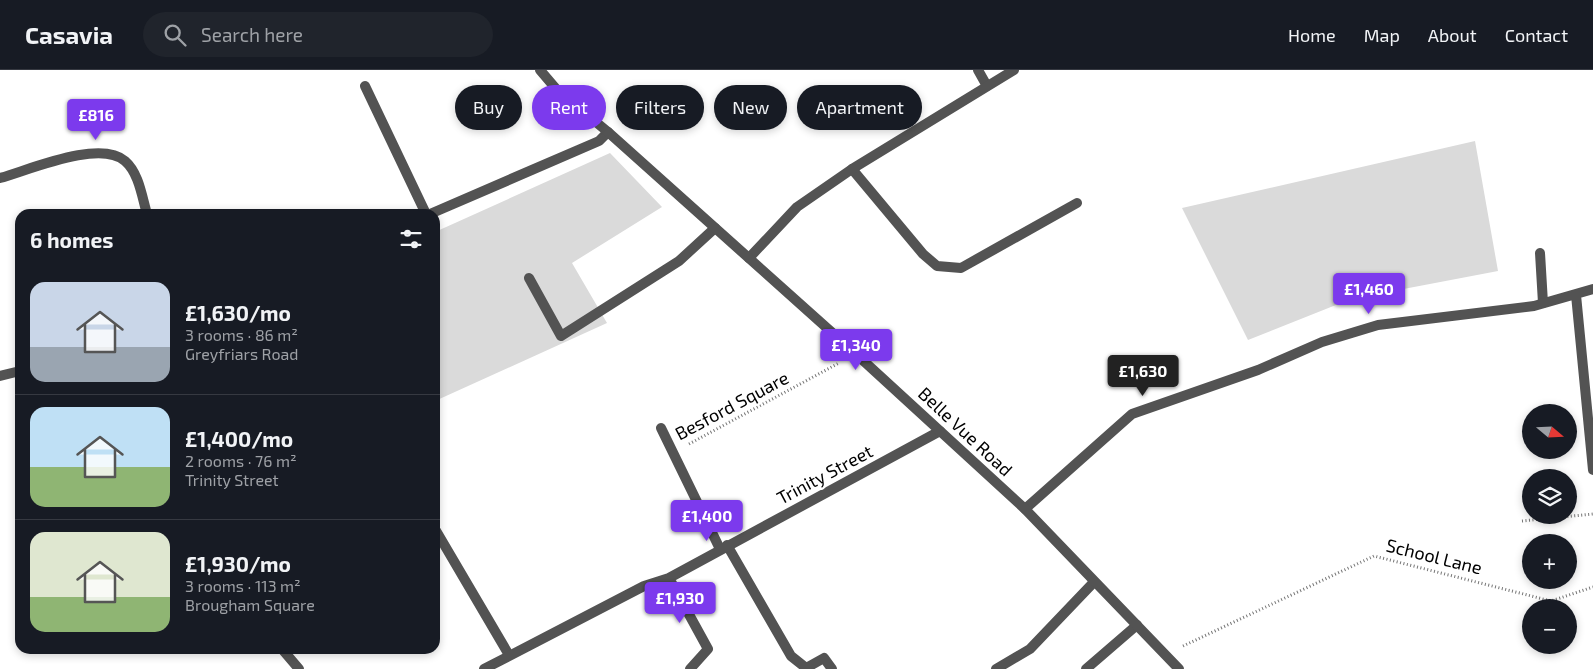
<!DOCTYPE html>
<html lang="en">
<head>
<meta charset="utf-8">
<style>
	:root { --surface:#171b24; --page:#20242c; --text:#f1f3f6; --muted:#9ea1a6; --line:#363941; --accent:#7c3aed }
	body { margin:0; font-family:"Exo 2",sans-serif; background:var(--page); color:var(--text); height:100vh; display:flex; flex-direction:column; font-size:19px; white-space:nowrap }
	* { box-sizing:border-box; margin:0 }
	p { font-size:16px; color:var(--muted) }
	.icon { flex:none; width:28px; height:28px; fill:none; stroke:currentColor; stroke-width:2; stroke-linecap:round; stroke-linejoin:round }
	.map { position:relative; flex:1; overflow:hidden }
	.side { position:absolute; left:15px; top:139px; width:425px; height:445px; display:flex; flex-direction:column; background:var(--surface); border-radius:15px; box-shadow:0 2px 8px #0003 }
	.side>* { flex:none }
	.hud { position:absolute; left:455px; top:15px; width:475px; height:45px; display:flex; gap:10px }
	.needle { width:32px; rotate:109deg }
	.tools { position:absolute; left:1522px; top:334px; display:grid; gap:10px }
	.tools a { display:grid; place-items:center; width:55px; height:55px; border-radius:50%; background:var(--surface); box-shadow:0 2px 8px #0003; font-size:25px }
	.price { position:absolute; translate:-50% -42px; padding:0 11px; border-radius:5px; background:var(--accent); color:#fff; font-size:16px; line-height:32px; filter:drop-shadow(0 1px 2px #0008) }
	.price::after { content:''; position:absolute; left:50%; top:30px; width:15px; height:11px; margin-left:-8px; background:inherit; clip-path:polygon(0 0,100% 0,50% 100%) }
	.price.current { background:#222; color:#fff }
	ul { padding:0; list-style:none }
	li { display:flex; align-items:center; gap:15px; height:125px; padding:0 15px }
	li+li { border-top:1px solid var(--line) }
	li span { display:grid; place-items:center; flex:none; width:140px; height:100px; border-radius:15px; color:#555 }
	li>.icon { margin-inline-start:auto }
	span .icon { width:60px; height:60px; fill:#fffc; stroke-width:1 }
	li b { font-size:21px }
	h2 { display:flex; justify-content:space-between; align-items:center; height:60px; padding:0 15px; font-size:21px }
	.pill { padding:0 18px; border-radius:22px; background:var(--surface); box-shadow:0 2px 8px #0003; font-size:18px; line-height:45px }
	.pill.current { background:var(--accent); color:#fff }
	header { display:flex; align-items:center; gap:30px; box-sizing:border-box; height:70px; padding:0 25px; background:var(--surface); border-bottom:1px solid var(--line) }
	header strong { font-size:24px }
	nav { display:flex; gap:28px; margin-inline-start:auto; font-size:18px }
	.search { width:350px; height:45px; background:var(--page); display:flex; align-items:center; gap:12px; box-sizing:border-box; padding:0 18px; border-radius:28px; color:var(--muted); font-size:19px }
	.map>svg:first-child { display:block }
	.green { fill:#dadada }
	.lines { fill:none; stroke-linecap:round; stroke-linejoin:round }
	.path { stroke:#757575; stroke-width:3; stroke-dasharray:1 2.5; stroke-linecap:butt }
	.service { stroke:#535353; stroke-width:10 }
	.minor { stroke:#535353; stroke-width:10 }
	.tertiary { stroke:#535353; stroke-width:10 }
	.labels { text-anchor:middle; stroke-width:4.5; stroke-linejoin:round; paint-order:stroke }
	.street-label { font-size:18px; fill:#000; stroke:#fff }
</style>
</head>
<body>
<header>
<strong>Casavia</strong>
<div class="search"><svg class="icon" aria-label="search" viewBox="0 0 24 24"><circle cx="10" cy="10" r="6"/><path d="M15 15l6 6"/></svg>Search here</div>
<nav><a>Home</a><a>Map</a><a>About</a><a>Contact</a></nav>
</header>
<div class="map">
<svg width="1593" height="599" viewBox="0 0 1593 599">
	<rect width="100%" height="100%" fill="#fff"/>
	<!-- green -->
	<path class="green" d="M 1475,71 L 1498,201 L 1351,229 L 1248,270 L 1182,138 Z
		M 610,83 L 662,137 L 572,193 L 607,253 L 435,331 L 435,162 Z"/>
	<g class="lines">
		<!-- path -->
		<path class="path" d="M 689,374 L 839,293
			M 1522,451 L 1593,444
			M 1183,576 L 1374,486 L 1551,531 L 1593,517"/>
		<!-- service -->
		<path class="service" d="M 978,0 L 987,16
			M 365,16 L 426,144
			M 852,99 L 923,184 L 937,196 L 961,198 L 1077,133
			M 1540,183 L 1543,233
			M 529,208 L 561,266 L 679,191 L 715,158
			M 661,358 L 720,479
			M 435,459 L 509,585
			M 727,475 L 791,586 L 806,598 L 824,588 L 832,599
			M 282,579 L 299,599
			M 996,599 L 1030,579 L 1094,512
			M 1086,599 L 1137,555"/>
		<!-- minor -->
		<path class="minor" d="M 0,108 C 29,100 100,69 125,91 C 139,103 142,127 147,144
			M 430,144 L 599,71 L 608,62
			M 749,188 L 797,137 L 852,99 L 1014,0
			M 1576,225 L 1593,400
			M 0,306 L 20,301
			M 1025,439 L 1132,344 L 1258,300 L 1322,272 L 1378,255 L 1534,236 L 1593,219
			M 669,508 L 708,579 L 690,599
			M 484,599 L 644,516 L 669,508 L 940,361"/>
		<!-- tertiary -->
		<path class="tertiary" d="M 540,0 L 557,20 L 608,62 L 856,284 L 1025,439 L 1179,599"/>
	</g>
	<g class="labels">
		<!-- street labels -->
		<g class="street-label">
			<text transform="translate(732 336) rotate(-28)" y="6">Besford Square</text>
			<text transform="translate(965 362) rotate(43)" y="6">Belle Vue Road</text>
			<text transform="translate(825 405) rotate(-28)" y="6">Trinity Street</text>
			<text transform="translate(1434 487) rotate(14)" y="6">School Lane</text>
		</g>
	</g>
</svg>
<div class="tools">
<a><svg class="needle" viewBox="-14 -14 28 28"><path d="M0-13l5 13h-10z" fill="#e53935"/><path d="M0 13l5-13h-10z" fill="#9ea1a6"/></svg></a>
<a><svg class="icon" aria-label="layers" viewBox="0 0 24 24"><path d="M12 4l9 5-9 5-9-5zM3 14l9 5 9-5"/></svg></a>
<a>+</a>
<a>−</a>
</div>
<b class="price" style="left:96px;top:71px">£816</b>
<b class="price" style="left:1369px;top:245px">£1,460</b>
<b class="price" style="left:856px;top:301px">£1,340</b>
<b class="price current" style="left:1143px;top:327px">£1,630</b>
<b class="price" style="left:707px;top:472px">£1,400</b>
<b class="price" style="left:680px;top:554px">£1,930</b>
<div class="hud">
<a class="pill">Buy</a>
<a class="pill current">Rent</a>
<a class="pill">Filters</a>
<a class="pill">New</a>
<a class="pill">Apartment</a>
</div>
<section class="side">
<h2>6 homes<svg class="icon" aria-label="filters" viewBox="0 0 24 24"><path d="M4 7h16M4 17h16"/><circle cx="9" cy="7" r="2"/><circle cx="15" cy="17" r="2"/></svg></h2>
<ul>
<li><span style="background:linear-gradient(#c9d6e8 65%,#9aa5b1 0)"><svg class="icon" aria-label="home" viewBox="0 0 24 24"><path d="M3 11l9-7 9 7M6 9v11h12V9"/></svg></span><div><b>£1,630/mo</b><p>3 rooms · 86 m²</p><p>Greyfriars Road</p></div></li>
<li><span style="background:linear-gradient(#bfe0f5 60%,#8fb573 0)"><svg class="icon" aria-label="home" viewBox="0 0 24 24"><path d="M3 11l9-7 9 7M6 9v11h12V9"/></svg></span><div><b>£1,400/mo</b><p>2 rooms · 76 m²</p><p>Trinity Street</p></div></li>
<li><span style="background:linear-gradient(#dfe7d0 65%,#8fb573 0)"><svg class="icon" aria-label="home" viewBox="0 0 24 24"><path d="M3 11l9-7 9 7M6 9v11h12V9"/></svg></span><div><b>£1,930/mo</b><p>3 rooms · 113 m²</p><p>Brougham Square</p></div></li>
</ul>
</section>
</div>
</body>
</html>
